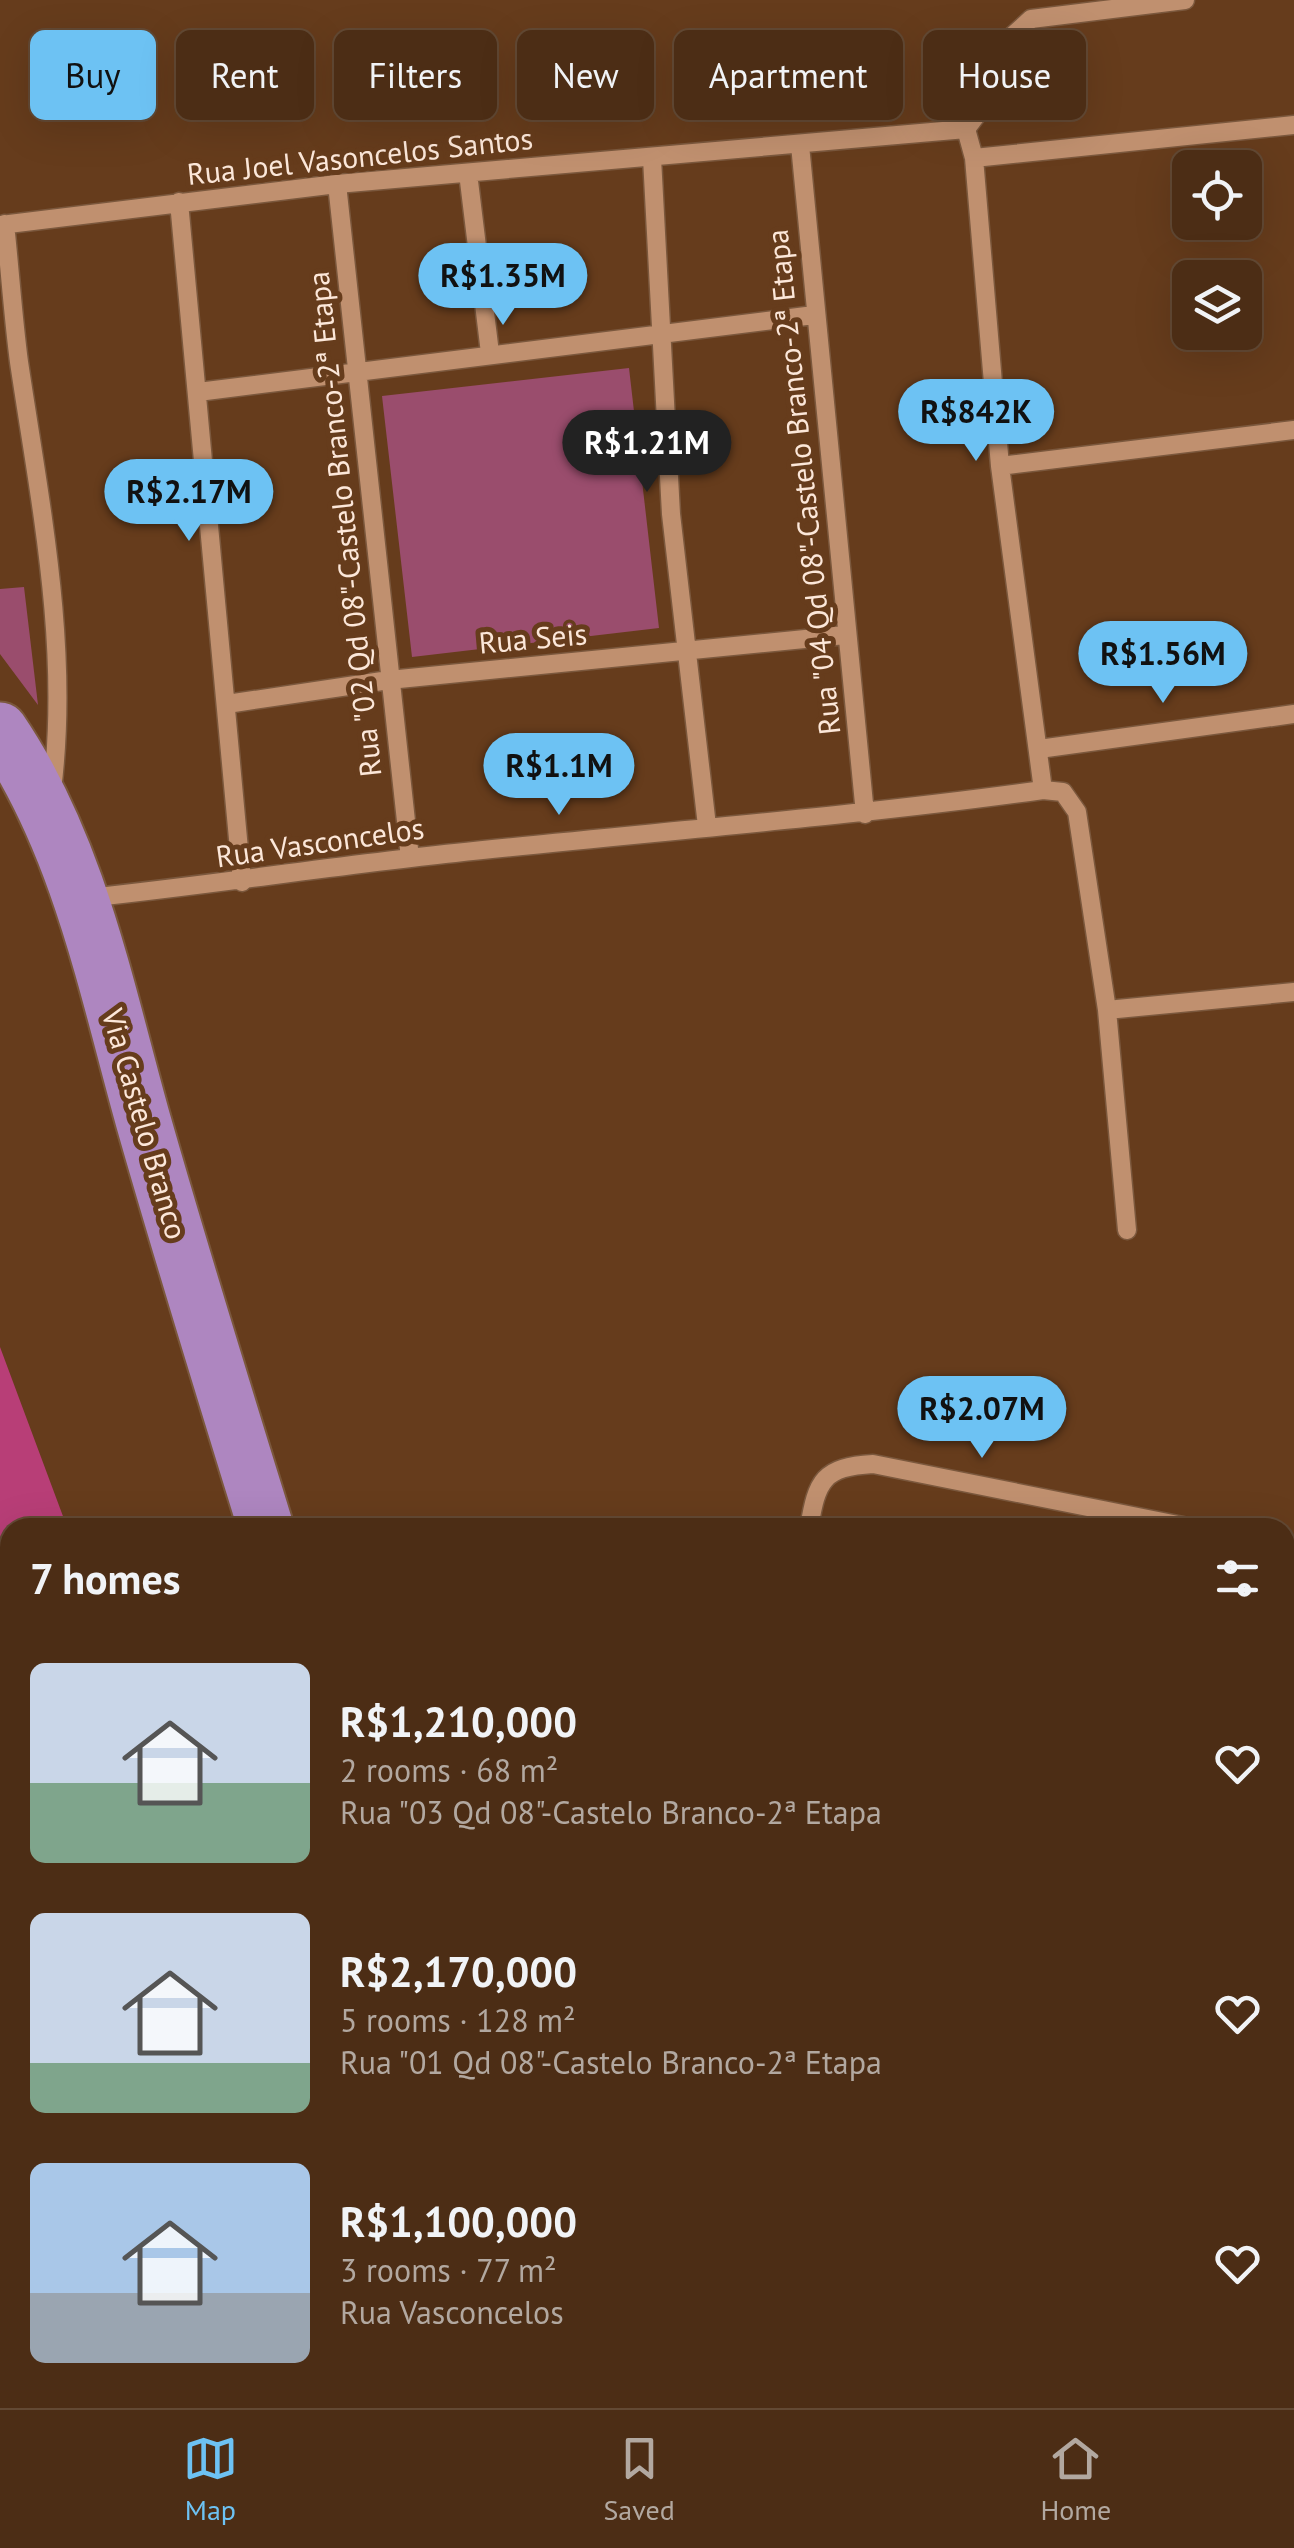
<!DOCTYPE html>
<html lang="en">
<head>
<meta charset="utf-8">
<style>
	:root { --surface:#4c2d15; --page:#563922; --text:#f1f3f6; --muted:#b2a8a0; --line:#634934; --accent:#6dc2f3 }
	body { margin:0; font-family:"PT Sans",sans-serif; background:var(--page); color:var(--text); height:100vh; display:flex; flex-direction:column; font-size:38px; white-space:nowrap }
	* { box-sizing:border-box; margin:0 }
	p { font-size:32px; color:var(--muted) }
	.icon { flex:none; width:55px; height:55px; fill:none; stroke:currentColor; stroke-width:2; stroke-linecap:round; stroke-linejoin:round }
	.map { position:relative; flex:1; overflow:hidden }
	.details { position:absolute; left:0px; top:1518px; width:1295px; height:892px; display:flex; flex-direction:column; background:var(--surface); border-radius:30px 30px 0 0; box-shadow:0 10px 40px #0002,0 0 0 2px var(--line) }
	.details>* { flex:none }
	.hud { position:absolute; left:30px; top:30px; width:1235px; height:90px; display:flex; gap:20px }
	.controls { position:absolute; left:1172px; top:150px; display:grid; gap:20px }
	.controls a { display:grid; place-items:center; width:90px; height:90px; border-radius:15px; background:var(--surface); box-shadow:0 10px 40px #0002,0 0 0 2px var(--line); font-size:50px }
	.price { position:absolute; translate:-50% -85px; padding:0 22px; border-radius:35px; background:var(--accent); color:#111; font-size:32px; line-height:65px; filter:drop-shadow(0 2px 5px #0008) }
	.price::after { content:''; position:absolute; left:50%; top:60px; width:30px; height:22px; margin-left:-15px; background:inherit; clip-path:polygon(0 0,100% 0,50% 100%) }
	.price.selected { background:#222; color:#fff }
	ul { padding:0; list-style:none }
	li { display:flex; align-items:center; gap:30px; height:250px; padding:0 30px }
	li span { display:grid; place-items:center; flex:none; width:280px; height:200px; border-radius:15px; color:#555 }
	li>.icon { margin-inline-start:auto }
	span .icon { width:120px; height:120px; fill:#fffc; stroke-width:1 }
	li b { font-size:42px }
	h2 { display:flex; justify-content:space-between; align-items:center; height:120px; padding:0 30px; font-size:42px }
	.pill { padding:0 35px; border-radius:15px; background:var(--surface); box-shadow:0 10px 40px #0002,0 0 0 2px var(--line); font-size:35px; line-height:90px }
	.pill.selected { background:var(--accent); color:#111 }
	.tabs { display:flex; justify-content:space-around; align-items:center; height:140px; border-top:2px solid var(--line); background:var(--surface); font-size:28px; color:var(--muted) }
	.tabs a { display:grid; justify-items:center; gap:5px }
	.tabs .selected { color:var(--accent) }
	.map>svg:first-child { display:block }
	.green { fill:#9a4d6d }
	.forest { fill:#b83e77 }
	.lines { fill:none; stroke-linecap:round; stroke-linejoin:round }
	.minor-casing { stroke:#7b583d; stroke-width:21 }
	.major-casing { stroke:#7b583d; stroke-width:59 }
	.minor { stroke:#c0906f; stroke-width:18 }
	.major { stroke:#ae86c0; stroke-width:55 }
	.labels { text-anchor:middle; stroke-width:10; stroke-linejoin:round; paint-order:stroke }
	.street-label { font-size:30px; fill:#fce7d9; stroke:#663c1c }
</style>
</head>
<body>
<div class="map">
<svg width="1294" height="2408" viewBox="0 0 1294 2408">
	<rect width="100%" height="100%" fill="#663c1c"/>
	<!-- green -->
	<path class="green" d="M 629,368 L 659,628 L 412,657 L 382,396 Z
		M 24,587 L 38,705 L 0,654 L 0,589 Z"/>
	<!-- forest -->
	<path class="forest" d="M 0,1347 L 67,1527 L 10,1528 L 10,1560 L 0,1564 Z
		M 10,1698 L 10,2400 L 156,2400 L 159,2408 L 0,2408 L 0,1703 Z"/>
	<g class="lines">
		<!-- minor casing -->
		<g class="minor-casing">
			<path id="minor" d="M 966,129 L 974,158 L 1000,466 L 1043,790
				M 966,129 L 996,89 L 1009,39 L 1031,19 L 1185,0
				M 800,145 L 865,814
				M 652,158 L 671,514 L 707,826
				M 974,158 L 1294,125
				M 468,173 L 490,353
				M 337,184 L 410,858
				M 179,202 L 242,882
				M 5,224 C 10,270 13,317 19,362 C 40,503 70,647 52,790
				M 0,225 L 337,184 L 966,129
				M 198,392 L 814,315
				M 1000,466 L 1294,430
				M 227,704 L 389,680 L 845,635
				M 1039,749 L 1294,714
				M 87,898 C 210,885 332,866 455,853 C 651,832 848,817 1043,790 L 1063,792 L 1077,812 L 1107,1010 L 1127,1230
				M 1107,1010 L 1294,992
				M 809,1528 C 817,1480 823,1467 873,1464 L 1193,1528
				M 1285,1547 L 1294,1549
				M 1285,2157 L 1294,2156
				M 696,2400 L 696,2408
				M 1177,2400 L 1178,2408
				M 978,2408 L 1061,2400"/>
		</g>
		<!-- major casing -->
		<g class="major-casing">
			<path id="major" d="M 0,730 C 79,846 106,988 143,1120 C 182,1257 224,1392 266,1528
				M 512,2400 L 513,2408"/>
		</g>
		<!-- minor -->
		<use href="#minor" class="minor"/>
		<!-- major -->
		<use href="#major" class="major"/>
	</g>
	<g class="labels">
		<!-- street labels -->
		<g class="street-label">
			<text transform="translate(360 157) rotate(-6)" y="10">Rua Joel Vasoncelos Santos</text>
			<text transform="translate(804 482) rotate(-96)" y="10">Rua "04 Qd 08"-Castelo Branco-2ª Etapa</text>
			<text transform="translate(345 524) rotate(-96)" y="10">Rua "02 Qd 08"-Castelo Branco-2ª Etapa</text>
			<text transform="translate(533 639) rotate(-5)" y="10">Rua Seis</text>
			<text transform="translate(320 843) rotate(-8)" y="10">Rua Vasconcelos</text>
			<text transform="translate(144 1124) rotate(74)" y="10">Via Castelo Branco</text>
		</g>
	</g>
</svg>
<div class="controls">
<a><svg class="icon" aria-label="locate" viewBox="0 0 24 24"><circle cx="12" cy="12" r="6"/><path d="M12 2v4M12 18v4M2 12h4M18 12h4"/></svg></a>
<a><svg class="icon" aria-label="layers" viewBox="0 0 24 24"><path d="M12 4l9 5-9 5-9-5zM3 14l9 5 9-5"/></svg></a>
</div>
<b class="price" style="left:503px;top:328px">R$1.35M</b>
<b class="price" style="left:976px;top:464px">R$842K</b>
<b class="price selected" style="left:647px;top:495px">R$1.21M</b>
<b class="price" style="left:189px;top:544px">R$2.17M</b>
<b class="price" style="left:1163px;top:706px">R$1.56M</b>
<b class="price" style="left:559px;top:818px">R$1.1M</b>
<b class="price" style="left:982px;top:1461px">R$2.07M</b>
<div class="hud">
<a class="pill selected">Buy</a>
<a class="pill">Rent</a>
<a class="pill">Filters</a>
<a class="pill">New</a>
<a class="pill">Apartment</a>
<a class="pill">House</a>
</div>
<section class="details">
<h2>7 homes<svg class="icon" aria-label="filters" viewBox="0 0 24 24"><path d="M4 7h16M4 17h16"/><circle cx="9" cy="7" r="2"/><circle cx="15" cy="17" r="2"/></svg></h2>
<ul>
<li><span style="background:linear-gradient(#c9d6e8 60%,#7fa58c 0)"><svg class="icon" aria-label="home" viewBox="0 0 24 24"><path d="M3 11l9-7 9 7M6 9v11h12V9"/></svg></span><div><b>R$1,210,000</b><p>2 rooms · 68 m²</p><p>Rua &quot;03 Qd 08&quot;-Castelo Branco-2ª Etapa</p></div><svg class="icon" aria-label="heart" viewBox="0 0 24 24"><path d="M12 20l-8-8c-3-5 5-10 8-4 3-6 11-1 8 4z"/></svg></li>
<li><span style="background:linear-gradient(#c9d6e8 75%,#7fa58c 0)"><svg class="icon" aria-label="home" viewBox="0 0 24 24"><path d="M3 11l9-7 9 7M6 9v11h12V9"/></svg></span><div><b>R$2,170,000</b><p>5 rooms · 128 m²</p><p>Rua &quot;01 Qd 08&quot;-Castelo Branco-2ª Etapa</p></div><svg class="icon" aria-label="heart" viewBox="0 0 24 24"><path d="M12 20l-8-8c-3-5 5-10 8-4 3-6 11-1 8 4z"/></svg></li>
<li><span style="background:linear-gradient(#a9c7e8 65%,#9aa5b1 0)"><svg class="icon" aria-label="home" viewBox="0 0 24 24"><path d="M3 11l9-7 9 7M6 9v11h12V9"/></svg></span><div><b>R$1,100,000</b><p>3 rooms · 77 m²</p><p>Rua Vasconcelos</p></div><svg class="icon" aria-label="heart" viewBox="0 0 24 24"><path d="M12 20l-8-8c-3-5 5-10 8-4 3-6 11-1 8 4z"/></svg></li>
</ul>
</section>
</div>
<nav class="tabs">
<a class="selected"><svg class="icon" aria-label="map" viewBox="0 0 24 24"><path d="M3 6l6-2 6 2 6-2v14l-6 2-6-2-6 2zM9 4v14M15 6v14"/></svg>Map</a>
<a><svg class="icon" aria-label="saved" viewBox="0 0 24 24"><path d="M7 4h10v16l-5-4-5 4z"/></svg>Saved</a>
<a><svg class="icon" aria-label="home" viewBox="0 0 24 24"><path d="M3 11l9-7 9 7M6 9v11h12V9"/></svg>Home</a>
</nav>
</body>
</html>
